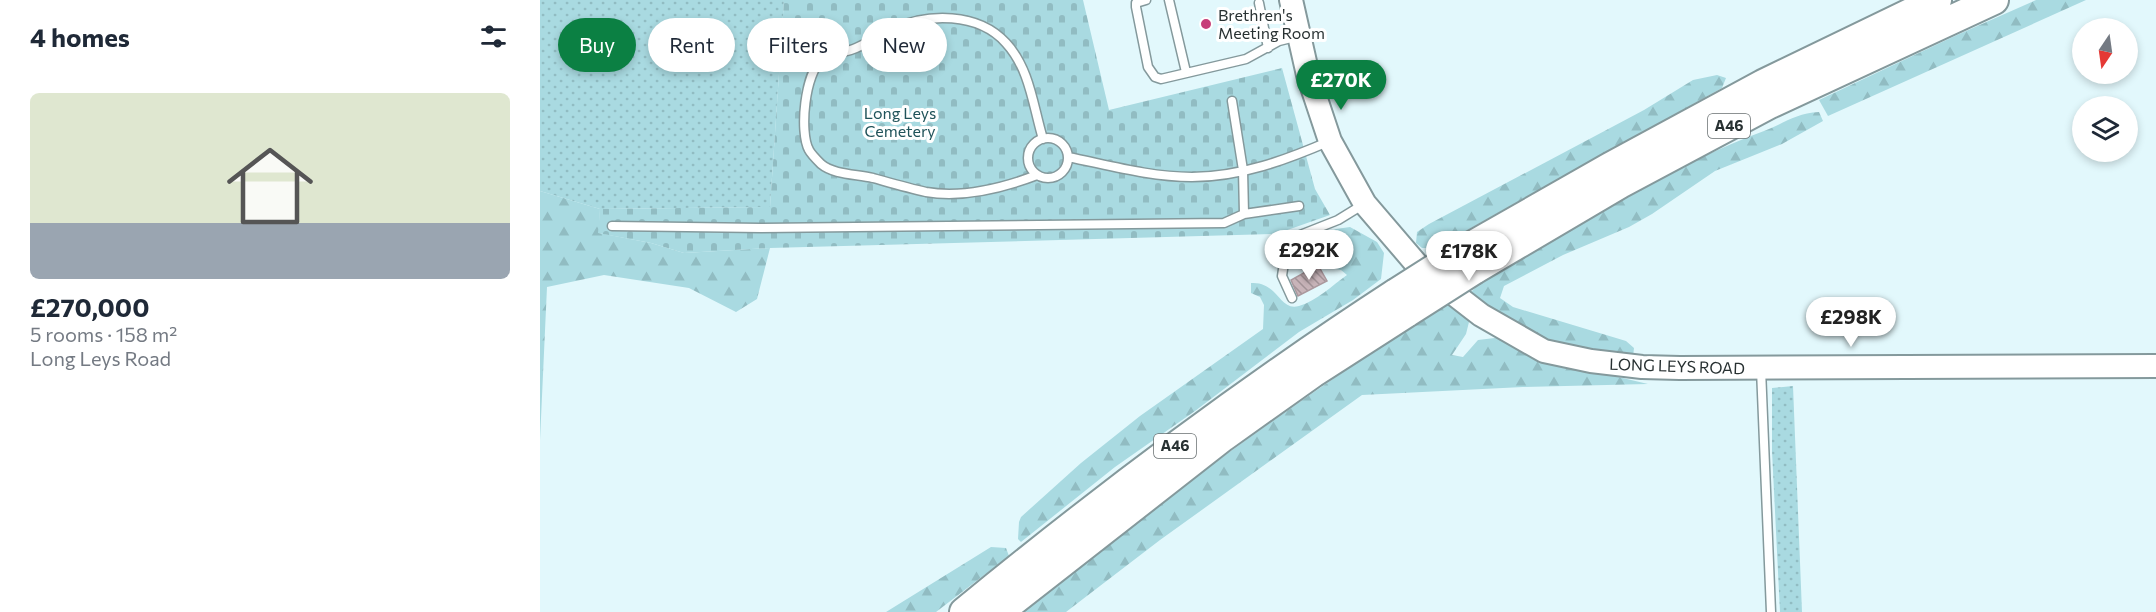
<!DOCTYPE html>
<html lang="en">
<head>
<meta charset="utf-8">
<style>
	:root { --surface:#fff; --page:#f2f2f3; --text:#1f2937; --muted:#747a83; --line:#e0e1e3; --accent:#0b8043 }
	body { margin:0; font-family:Commissioner,sans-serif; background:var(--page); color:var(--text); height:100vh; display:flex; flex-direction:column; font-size:22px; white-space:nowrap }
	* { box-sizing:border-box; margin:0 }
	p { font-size:20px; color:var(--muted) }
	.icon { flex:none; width:33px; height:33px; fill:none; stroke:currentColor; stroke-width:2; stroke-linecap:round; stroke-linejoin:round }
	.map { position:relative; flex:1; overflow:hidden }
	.sheet { display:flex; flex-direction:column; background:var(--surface); width:540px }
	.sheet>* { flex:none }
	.hud { position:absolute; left:18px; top:18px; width:570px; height:54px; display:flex; gap:12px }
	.needle { width:39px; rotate:193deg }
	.controls { position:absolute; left:1532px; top:18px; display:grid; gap:12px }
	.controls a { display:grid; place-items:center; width:66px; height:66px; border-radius:50%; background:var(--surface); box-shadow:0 3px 9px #0003; font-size:30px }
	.price { position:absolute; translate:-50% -51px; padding:0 14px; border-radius:21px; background:#fff; color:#222; font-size:20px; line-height:39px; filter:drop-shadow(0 2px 3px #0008) }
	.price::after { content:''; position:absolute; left:50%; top:36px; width:18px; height:14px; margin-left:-9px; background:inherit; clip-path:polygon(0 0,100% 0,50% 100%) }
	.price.selected { background:var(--accent); color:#fff }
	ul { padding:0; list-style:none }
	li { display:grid; align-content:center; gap:12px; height:318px; padding:0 30px }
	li+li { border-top:2px solid var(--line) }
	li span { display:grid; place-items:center; height:186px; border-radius:9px; color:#555 }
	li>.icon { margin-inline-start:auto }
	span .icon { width:108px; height:108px; fill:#fffc; stroke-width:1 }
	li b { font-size:26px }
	h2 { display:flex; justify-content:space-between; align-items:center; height:72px; padding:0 30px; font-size:26px }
	.tag { padding:0 21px; border-radius:27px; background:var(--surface); box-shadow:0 3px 9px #0003; font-size:21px; line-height:54px }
	.tag.selected { background:var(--accent); color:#fff }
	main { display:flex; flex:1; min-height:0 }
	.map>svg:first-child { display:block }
	.grass { fill:url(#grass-dots) }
	.forest { fill:url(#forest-firs) }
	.cemetery { fill:url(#cemetery-stones) }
	.building { fill:url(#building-back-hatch); stroke:#ab989d; stroke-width:1.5 }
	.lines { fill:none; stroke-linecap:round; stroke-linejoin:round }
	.lane-casing { stroke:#84999c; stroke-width:11 }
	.secondary-casing { stroke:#84999c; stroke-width:26 }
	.highway-casing { stroke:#84999c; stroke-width:32 }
	.lane { stroke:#fff; stroke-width:8 }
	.secondary { stroke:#fff; stroke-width:22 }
	.highway { stroke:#fff; stroke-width:28 }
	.highway-bridge-casing { stroke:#84999c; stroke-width:32; stroke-linecap:butt }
	.highway-bridge { stroke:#fff; stroke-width:28 }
	.poi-dot { fill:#c73e78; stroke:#fff; stroke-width:2 }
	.labels { text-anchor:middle; stroke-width:6; stroke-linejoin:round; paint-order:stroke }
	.shield { fill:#fff; stroke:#686f70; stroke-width:1.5 }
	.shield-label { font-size:15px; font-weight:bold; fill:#283132 }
	.poi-label { font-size:16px; fill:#283132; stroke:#fff; text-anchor:start }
	.park-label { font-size:16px; fill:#20535a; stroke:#fff }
	.street-label { font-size:16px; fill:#283132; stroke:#fff }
</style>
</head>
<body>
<main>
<section class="sheet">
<h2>4 homes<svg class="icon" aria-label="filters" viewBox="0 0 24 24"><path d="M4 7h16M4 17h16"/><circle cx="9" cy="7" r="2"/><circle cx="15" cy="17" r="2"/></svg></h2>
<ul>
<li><span style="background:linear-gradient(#dfe7d0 70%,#9aa5b1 0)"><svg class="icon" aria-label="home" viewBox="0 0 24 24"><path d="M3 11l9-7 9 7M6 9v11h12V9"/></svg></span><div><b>£270,000</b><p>5 rooms · 158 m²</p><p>Long Leys Road</p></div></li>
</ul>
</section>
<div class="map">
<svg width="1616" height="612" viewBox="0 0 1616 612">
	<defs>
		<pattern id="grass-dots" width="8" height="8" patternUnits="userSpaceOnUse" patternTransform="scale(1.5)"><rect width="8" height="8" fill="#a9dae1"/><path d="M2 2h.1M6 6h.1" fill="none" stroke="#91bcc2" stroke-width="1.8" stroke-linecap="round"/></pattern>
		<pattern id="forest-firs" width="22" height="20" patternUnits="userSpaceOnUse" patternTransform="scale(1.5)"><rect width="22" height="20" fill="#a9dae1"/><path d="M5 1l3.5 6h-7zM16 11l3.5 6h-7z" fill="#91bcc2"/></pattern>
		<pattern id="cemetery-stones" width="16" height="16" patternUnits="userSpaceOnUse" patternTransform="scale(1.5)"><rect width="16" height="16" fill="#a9dae1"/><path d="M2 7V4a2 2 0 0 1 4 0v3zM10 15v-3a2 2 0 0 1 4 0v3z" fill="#91bcc2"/></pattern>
		<pattern id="building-back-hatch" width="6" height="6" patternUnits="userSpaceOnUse" patternTransform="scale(1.5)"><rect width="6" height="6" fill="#c8b4b9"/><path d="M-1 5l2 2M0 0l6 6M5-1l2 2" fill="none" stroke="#a29397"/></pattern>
	</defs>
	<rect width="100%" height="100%" fill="#e2f8fc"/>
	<!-- grass -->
	<path class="grass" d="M 0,0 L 244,0 L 230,207 L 60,209 L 0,191 Z
		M 1253,386 L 1262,612 L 1240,612 L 1232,451 L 1232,388 Z"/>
	<!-- forest -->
	<path class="forest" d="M 1496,0 L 1546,0 L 1288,116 L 1279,100 L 1417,35 Z
		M 1177,75 L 1186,78 L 1182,88 L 895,248 L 882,248 L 876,243 L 877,232 L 889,224 L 1104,110 L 1153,80 Z
		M 1279,112 L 1283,121 L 1242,144 L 1175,171 L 1112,214 L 1089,227 L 1023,255 L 964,286 L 960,298 L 973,307 L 1086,341 L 1094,348 L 1093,357 L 1022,346 L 991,334 L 929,294 L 938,285 C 1030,229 1122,169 1224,131 C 1245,123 1256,113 1279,112 Z
		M 0,191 L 60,209 L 59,233 L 111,243 L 144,253 L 230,248 L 217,299 L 196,312 L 149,288 L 64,275 L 7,287 L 0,440 Z
		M 810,227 L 837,242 L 844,253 L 841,279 L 813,300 L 759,332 L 655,411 L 575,467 L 481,542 L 478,539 L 479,522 L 481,517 L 541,463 L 600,416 L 723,329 L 724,305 L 720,297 L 711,293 L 711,283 C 738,281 739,312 759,306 C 776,301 793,285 807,275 L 801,270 L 790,268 L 773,254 L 762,254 L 759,246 L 796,229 Z
		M 907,304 L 924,314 L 929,322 L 926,334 L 912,355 L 923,357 L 938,340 L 963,337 L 1053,371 L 1108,384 L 983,387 L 822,395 L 620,540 L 526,612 L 480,612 C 617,503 758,398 907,304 Z
		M 451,547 L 466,548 L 469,556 L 396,612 L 346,612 Z"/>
	<!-- cemetery -->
	<path class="cemetery" d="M 244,0 L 543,0 L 569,110 L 742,68 L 775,189 L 790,215 L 736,234 L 230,248 L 144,253 L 111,243 L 58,233 L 60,209 L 230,207 Z"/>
	<!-- building -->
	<path class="building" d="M 778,265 L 787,281 L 758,296 L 751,280 Z"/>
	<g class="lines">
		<!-- lane casing -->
		<g class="lane-casing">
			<path id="lane" d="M 606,0 L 596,3 L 596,7 L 608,67 L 615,77 L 621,79 L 706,59 L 739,41 L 759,36
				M 629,0 L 646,72
				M 719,3 L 728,48
				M 692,101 L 703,170 L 704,214 L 759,206
				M488 158a20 20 0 1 1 40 0a20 20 0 1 1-40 0Z
				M 528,157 C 568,165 610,177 652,177 C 700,177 746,160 790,141
				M 497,175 C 463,188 421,198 386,192 C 368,188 351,183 333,178 C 317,174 294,175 281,164 C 277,160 271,154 269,150 C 259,132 265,72 282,60 C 293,52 305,53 316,48 C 328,43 340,35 352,29 C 388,13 438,12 466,43 C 490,69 493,106 503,139
				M 72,226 L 221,228 L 684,223 L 704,214
				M 752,298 L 742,276 L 747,243 L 755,237 L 798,220 L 824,204
				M 1221,369 L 1231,612"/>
		</g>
		<!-- secondary casing -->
		<g class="secondary-casing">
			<path id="secondary" d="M 751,0 L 768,75 L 790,141 L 825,204 L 879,267 L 941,315 L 1004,351 L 1051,361 L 1102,367 L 1140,368 L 1616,366"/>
		</g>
		<!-- highway casing -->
		<g class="highway-casing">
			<path id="highway" d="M 919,253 L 1070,167 L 1223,84 L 1397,0
				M 934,270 L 1080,184 L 1230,104 L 1454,0
				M 424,612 C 563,498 705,391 856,293
				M 459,612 L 683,437 L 773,373 L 868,312"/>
		</g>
		<!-- lane -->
		<use href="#lane" class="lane"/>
		<!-- secondary -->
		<use href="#secondary" class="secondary"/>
		<!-- highway -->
		<use href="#highway" class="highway"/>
		<!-- highway-bridge casing -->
		<g class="highway-bridge-casing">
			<path id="highway-bridge" d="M 856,293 L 919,253
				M 868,312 L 934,270"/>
		</g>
		<!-- highway-bridge -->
		<use href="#highway-bridge" class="highway-bridge"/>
	</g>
	<!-- markers -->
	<circle class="poi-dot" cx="666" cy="24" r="6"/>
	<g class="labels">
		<!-- shield labels -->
		<g class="shield">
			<rect x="1168" y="114" width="42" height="24" rx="4.5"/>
			<rect x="614" y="434" width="42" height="24" rx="4.5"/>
		</g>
		<g class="shield-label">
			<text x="1189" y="131">A46</text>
			<text x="635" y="451">A46</text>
		</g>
		<!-- poi labels -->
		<g class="poi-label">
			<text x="678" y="21">Brethren's<tspan x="678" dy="18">Meeting Room</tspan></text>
		</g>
		<!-- park labels -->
		<g class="park-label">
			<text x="360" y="119">Long Leys<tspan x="360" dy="18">Cemetery</tspan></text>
		</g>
		<!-- street labels -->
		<g class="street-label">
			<text transform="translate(1137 366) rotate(2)" y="6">LONG LEYS ROAD</text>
		</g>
	</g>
</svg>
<div class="controls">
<a><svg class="needle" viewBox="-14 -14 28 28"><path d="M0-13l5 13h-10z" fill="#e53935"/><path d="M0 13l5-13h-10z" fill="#747a83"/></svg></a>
<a><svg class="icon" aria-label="layers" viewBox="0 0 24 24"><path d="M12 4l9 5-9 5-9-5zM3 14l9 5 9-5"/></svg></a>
</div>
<b class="price selected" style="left:801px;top:111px">£270K</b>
<b class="price" style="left:769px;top:281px">£292K</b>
<b class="price" style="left:929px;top:282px">£178K</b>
<b class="price" style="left:1311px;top:348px">£298K</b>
<div class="hud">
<a class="tag selected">Buy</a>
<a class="tag">Rent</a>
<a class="tag">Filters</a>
<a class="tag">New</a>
</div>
</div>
</main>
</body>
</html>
